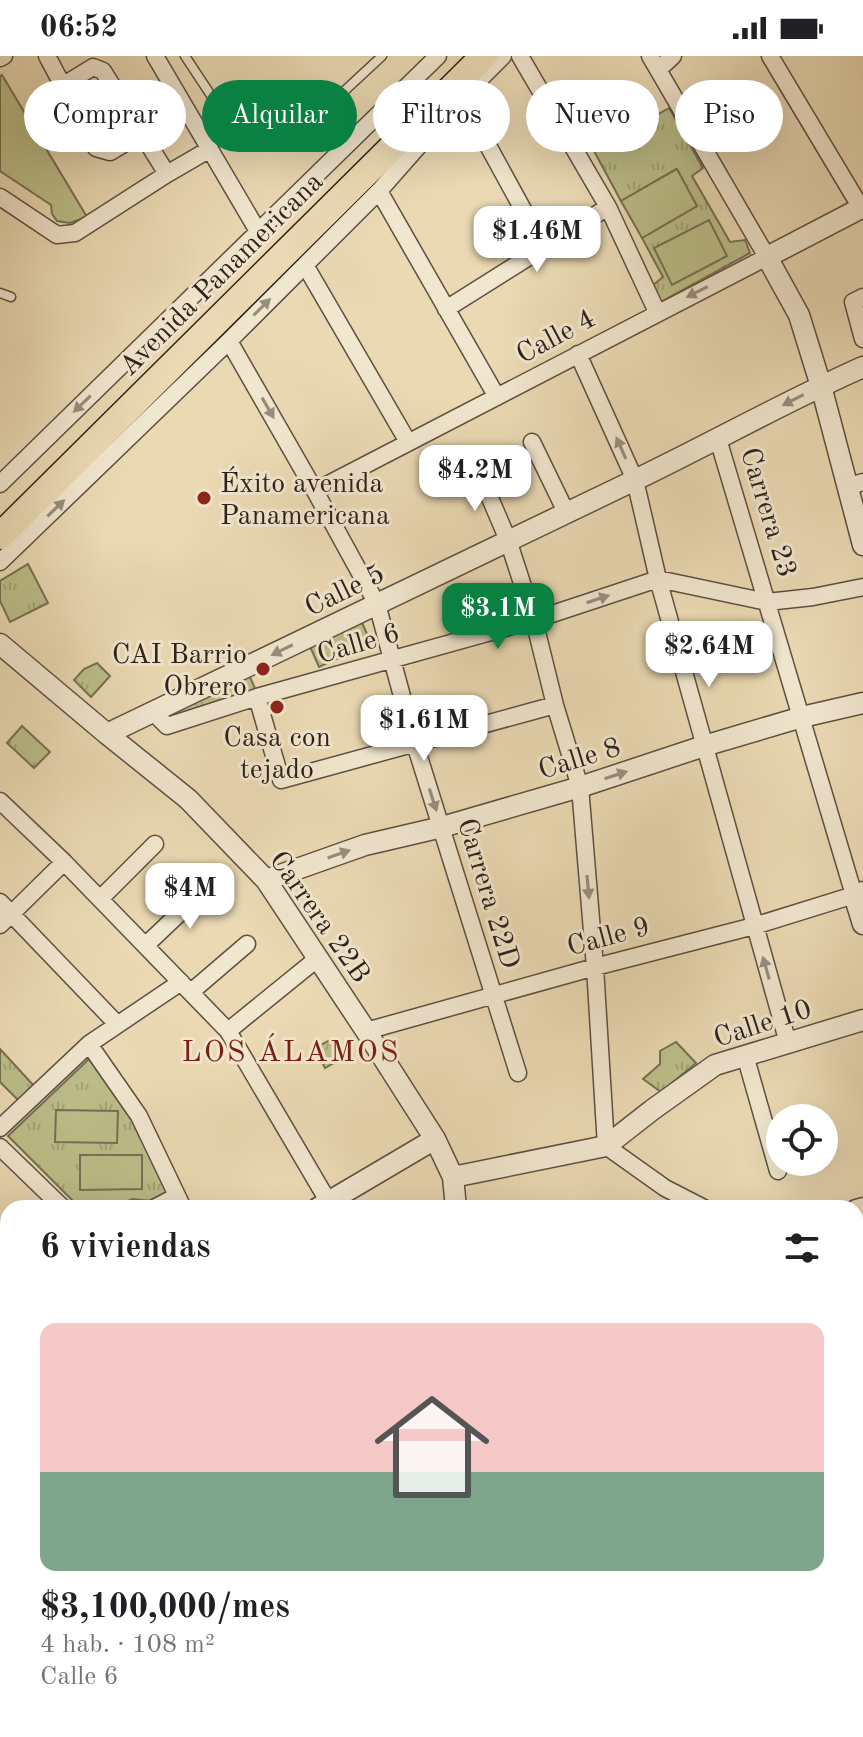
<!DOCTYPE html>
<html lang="es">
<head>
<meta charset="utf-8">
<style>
	:root { --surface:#fff; --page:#f2f2f2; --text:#202124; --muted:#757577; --accent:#0b8043 }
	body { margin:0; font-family:"Old Standard TT",serif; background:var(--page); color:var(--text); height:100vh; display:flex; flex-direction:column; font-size:30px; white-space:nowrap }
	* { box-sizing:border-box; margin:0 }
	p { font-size:26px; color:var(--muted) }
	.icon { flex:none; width:44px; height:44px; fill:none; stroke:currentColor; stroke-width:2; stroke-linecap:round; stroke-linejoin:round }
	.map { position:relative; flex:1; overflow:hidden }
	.side { position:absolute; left:0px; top:1144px; width:864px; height:538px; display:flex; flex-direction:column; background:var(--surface); border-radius:24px 24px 0 0; box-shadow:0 8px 32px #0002 }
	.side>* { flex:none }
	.hud { position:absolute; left:24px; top:24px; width:816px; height:72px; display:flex; gap:16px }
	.fabs { position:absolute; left:766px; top:1048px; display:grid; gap:16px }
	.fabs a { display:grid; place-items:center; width:72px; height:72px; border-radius:50%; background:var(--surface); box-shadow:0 8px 32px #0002; font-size:40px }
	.price { position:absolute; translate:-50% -68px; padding:0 18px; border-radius:16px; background:#fff; color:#222; font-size:26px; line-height:52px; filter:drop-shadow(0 2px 4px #0008) }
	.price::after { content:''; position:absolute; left:50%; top:48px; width:24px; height:18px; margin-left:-12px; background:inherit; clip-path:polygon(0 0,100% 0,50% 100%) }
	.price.on { background:var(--accent); color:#fff }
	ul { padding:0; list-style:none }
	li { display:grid; align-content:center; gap:16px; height:424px; padding:0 40px }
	li span { display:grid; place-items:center; height:248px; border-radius:16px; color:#555 }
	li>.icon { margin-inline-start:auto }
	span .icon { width:144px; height:144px; fill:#fffc; stroke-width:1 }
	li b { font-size:34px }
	h2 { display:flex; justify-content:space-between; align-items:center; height:96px; padding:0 40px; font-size:34px }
	.pill { padding:0 28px; border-radius:36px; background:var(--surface); box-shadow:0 8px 32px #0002; font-size:28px; line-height:72px }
	.pill.on { background:var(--accent); color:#fff }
	.status { display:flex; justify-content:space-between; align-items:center; height:56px; padding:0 40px; background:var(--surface); direction:ltr }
	.status svg { height:22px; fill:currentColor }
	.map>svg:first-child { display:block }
	.grass { fill:url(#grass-tufts); stroke:#757052; stroke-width:2 }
	.forest { fill:url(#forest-firs); stroke:#757052; stroke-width:2 }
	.green { fill:#bcbe89; stroke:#757052; stroke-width:2 }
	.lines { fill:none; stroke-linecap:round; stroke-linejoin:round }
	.service-casing { stroke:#5d4f42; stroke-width:11 }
	.minor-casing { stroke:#5d4f42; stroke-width:19 }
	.tertiary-casing { stroke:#5d4f42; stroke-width:23 }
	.secondary-casing { stroke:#2e211c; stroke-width:27 }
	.primary-casing { stroke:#2e211c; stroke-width:29 }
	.service { stroke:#f1e6ce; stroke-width:8 }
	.minor { stroke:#f1e6ce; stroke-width:16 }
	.tertiary { stroke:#f1e6ce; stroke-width:20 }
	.secondary { stroke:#f1e6ce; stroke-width:24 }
	.primary { stroke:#ead9b3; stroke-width:26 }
	.oneway { fill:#998d7e }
	.poi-dot { fill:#8f2418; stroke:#f1e6ce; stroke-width:3 }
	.labels { text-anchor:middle; stroke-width:6; stroke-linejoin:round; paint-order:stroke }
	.street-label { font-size:28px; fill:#2e211c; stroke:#f1e6ce }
	.poi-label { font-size:28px; fill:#2e211c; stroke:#f1e6ce; text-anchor:start }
	.neighbourhood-label { font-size:30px; letter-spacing:2px; fill:#7a1f14; stroke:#f1e6ce }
</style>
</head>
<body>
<div class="status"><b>06:52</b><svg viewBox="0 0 49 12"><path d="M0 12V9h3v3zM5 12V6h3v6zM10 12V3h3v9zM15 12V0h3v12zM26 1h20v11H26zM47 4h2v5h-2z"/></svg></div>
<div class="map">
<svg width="863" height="1681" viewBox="0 0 863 1681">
	<defs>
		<pattern id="grass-tufts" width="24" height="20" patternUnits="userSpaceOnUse" patternTransform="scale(2)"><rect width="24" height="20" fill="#bcbe89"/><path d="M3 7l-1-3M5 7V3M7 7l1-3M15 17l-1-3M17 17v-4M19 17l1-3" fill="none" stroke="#a2a376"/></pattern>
		<pattern id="forest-firs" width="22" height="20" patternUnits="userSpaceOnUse" patternTransform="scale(2)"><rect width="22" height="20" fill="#bcbe89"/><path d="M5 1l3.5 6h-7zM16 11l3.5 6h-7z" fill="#a2a376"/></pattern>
	</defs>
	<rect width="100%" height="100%" fill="#ead9b3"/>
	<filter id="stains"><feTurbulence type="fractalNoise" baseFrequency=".0025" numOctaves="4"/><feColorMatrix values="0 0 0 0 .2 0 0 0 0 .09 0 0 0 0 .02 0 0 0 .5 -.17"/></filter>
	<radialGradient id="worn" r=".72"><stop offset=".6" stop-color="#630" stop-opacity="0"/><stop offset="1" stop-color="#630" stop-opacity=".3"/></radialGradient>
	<!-- grass -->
	<path class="grass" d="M 669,52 L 703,112 L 692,120 L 730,186 L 745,184 L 750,197 L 661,246 L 653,229 L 663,221 L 642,182 L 697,150 L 676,113 L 621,145 L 594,95 Z
		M 28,508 L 48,547 L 10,566 L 0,545 L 0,525 Z
		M 97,607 L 110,620 L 91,641 L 74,624 L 84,613 Z
		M 247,614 L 257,637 L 171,663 L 165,659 Z
		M 22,670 L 50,696 L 34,712 L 7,687 Z
		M 332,983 L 342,1002 L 325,1012 L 315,992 Z
		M 676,986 L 696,1007 L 661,1036 L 643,1023 L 660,1008 L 660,995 Z
		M 0,993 L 35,1031 L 19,1045 L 0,1026 Z
		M 89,1003 L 131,1063 L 168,1136 L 152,1145 L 132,1143 L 114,1152 L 80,1152 L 8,1080 Z"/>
	<!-- forest -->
	<path class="forest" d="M 856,1664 L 862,1681 L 636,1681 L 642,1674 L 856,1674 Z"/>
	<!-- green -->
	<path class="green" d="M 2,19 L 87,161 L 70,167 L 57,165 L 52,158 L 51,149 L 0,115 L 0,20 Z
		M 677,113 L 697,150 L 642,182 L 621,145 Z
		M 709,164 L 727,200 L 672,229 L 654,192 Z
		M 360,562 L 371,587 L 319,611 L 308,586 Z
		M 56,1054 L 118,1055 L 117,1087 L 55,1086 Z
		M 142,1099 L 142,1133 L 80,1134 L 80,1099 Z
		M 863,1406 L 863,1492 L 856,1494 L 856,1408 Z"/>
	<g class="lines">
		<!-- service casing -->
		<g class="service-casing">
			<path id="service" d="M 185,0 L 218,50 L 254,81 L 286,86 L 298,78 L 382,0
				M 0,237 L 11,241"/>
		</g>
		<!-- minor casing -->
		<g class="minor-casing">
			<path id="minor" d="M 47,0 L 96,92 L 110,96 L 142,77
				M 155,0 L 259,177
				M 520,0 L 608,151 L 657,256
				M 770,0 L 861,152
				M 0,2 L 4,0
				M 658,14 L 673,0
				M 62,30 L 93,11 L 103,15 L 167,118
				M 460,43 L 474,64 L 543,190
				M 379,135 L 497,341
				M 0,141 L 57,179 L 75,177 L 167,118 L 210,93
				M 305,209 L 408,386
				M 863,241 L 853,246 L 863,283
				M 446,253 L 608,151
				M 229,285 L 315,435 L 377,548 L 415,688 L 518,1017
				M 578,298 L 635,424 L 658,523 L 788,987
				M 532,386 L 566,456
				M 478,414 L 508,484 L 534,564 L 555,649 L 580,731 L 595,911 L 606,1090 L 665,1132 L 704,1152
				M 0,428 L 438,0
				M 847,431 L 863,426
				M 315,435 L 767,201 L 650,0
				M 0,506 L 229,285 L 379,135 L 460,43 L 503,0
				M 257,641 L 281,724 L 555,649
				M 153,656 L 167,670 L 257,641 L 534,564 L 658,523 L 767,546 L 813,541 L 863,531
				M 0,745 L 64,806 L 228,975 L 328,1145
				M 100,843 L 155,788
				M 0,846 L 117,968
				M 0,869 L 64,806
				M 146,889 L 206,832
				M 191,936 L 247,888
				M 228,975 L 318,902
				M 366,975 L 595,911 L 754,870 L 854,839 L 718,383
				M 89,988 L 139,1060 L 183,1152
				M 745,999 L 778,1115
				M 0,1072 L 89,988 L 181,926
				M 0,1091 L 63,1152
				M 154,1152 L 177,1140
				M 0,1200 L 8,1208
				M 0,1245 L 8,1239
				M 0,1364 L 8,1393
				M 0,1449 L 8,1449
				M 856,1505 L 863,1503
				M 59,1674 L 61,1681
				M 187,1674 L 190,1681
				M 461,1674 L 463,1681
				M 576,1674 L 578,1681"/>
		</g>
		<!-- tertiary casing -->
		<g class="tertiary-casing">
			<path id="tertiary" d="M 863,151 L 767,201 L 799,259 L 821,330 L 863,489
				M 0,588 L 107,678 L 188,743 L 266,824 L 366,975 L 435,1083 L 453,1121 L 456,1152
				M 107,678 C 283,593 459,508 635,424 C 712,387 786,345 863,311
				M 266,824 L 365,789 L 442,771 L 580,731 L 704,690 L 802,661 L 863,647
				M 863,836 L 854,839 L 863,868
				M 453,1121 L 606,1090 L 652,1054 L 715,1009 L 863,964
				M 318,1152 L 435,1083
				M 856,1154 L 863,1152
				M 340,1674 L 344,1681"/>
		</g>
		<!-- secondary casing -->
		<g class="secondary-casing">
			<path id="secondary" d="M 856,1374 L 863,1372
				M 0,1640 L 8,1637
				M 0,1660 L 8,1657"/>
		</g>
		<!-- primary casing -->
		<g class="primary-casing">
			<path id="primary" d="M 0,480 L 484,0"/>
		</g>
		<!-- service -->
		<use href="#service" class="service"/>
		<!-- minor -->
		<use href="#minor" class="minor"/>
		<!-- tertiary -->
		<use href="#tertiary" class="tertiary"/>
		<!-- secondary -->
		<use href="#secondary" class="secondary"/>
		<!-- primary -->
		<use href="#primary" class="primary"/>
	</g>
	<!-- one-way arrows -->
	<defs><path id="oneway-solid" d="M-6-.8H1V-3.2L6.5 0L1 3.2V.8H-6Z" transform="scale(2)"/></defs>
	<g class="oneway">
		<use href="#oneway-solid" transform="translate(697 236) rotate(153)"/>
		<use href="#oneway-solid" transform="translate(262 251) rotate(-45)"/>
		<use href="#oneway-solid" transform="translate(793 344) rotate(153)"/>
		<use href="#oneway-solid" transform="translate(82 348) rotate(136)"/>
		<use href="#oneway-solid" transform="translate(268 352) rotate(60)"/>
		<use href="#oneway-solid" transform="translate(621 392) rotate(-114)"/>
		<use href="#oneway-solid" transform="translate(56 452) rotate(-44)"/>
		<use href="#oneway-solid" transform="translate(598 543) rotate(-18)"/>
		<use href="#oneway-solid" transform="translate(282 594) rotate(154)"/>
		<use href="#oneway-solid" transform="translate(616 719) rotate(-18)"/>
		<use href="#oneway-solid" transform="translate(433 744) rotate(72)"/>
		<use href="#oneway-solid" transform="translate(339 798) rotate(-19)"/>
		<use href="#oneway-solid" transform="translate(588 831) rotate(85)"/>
		<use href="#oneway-solid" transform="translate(766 912) rotate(-106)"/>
	</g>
	<!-- markers -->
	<g class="poi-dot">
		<circle cx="204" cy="442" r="8"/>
		<circle cx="263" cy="613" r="8"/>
		<circle cx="277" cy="651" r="8"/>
	</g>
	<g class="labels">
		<!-- street labels -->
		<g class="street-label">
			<text transform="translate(220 217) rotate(-45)" y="10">Avenida Panamericana</text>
			<text transform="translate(555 279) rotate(-28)" y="10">Calle 4</text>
			<text transform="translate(770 456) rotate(73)" y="10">Carrera 23</text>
			<text transform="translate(344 533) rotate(-26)" y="10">Calle 5</text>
			<text transform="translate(358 586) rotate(-16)" y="10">Calle 6</text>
			<text transform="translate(579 701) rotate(-17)" y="10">Calle 8</text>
			<text transform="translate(490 837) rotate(73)" y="10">Carrera 22D</text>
			<text transform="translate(321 860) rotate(55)" y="10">Carrera 22B</text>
			<text transform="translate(608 879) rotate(-15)" y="10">Calle 9</text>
			<text transform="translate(762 966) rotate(-18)" y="10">Calle 10</text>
		</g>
		<!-- poi labels -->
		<g class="poi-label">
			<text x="220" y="436">Éxito avenida<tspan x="220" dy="32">Panamericana</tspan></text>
			<text x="247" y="607" text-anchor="end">CAI Barrio<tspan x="247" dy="32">Obrero</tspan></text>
			<text x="277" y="690" text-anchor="middle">Casa con<tspan x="277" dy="32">tejado</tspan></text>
		</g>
		<!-- neighbourhood labels -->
		<g class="neighbourhood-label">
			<text x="291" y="1005">LOS ÁLAMOS</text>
		</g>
	</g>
	<rect width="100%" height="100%" filter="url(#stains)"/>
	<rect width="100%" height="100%" fill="url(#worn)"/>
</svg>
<div class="fabs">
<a><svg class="icon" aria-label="locate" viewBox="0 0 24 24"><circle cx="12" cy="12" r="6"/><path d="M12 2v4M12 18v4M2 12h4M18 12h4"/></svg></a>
</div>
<b class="price" style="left:537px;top:218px">$1.46M</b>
<b class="price" style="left:475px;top:457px">$4.2M</b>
<b class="price on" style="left:498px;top:595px">$3.1M</b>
<b class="price" style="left:709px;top:633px">$2.64M</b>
<b class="price" style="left:424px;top:707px">$1.61M</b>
<b class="price" style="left:190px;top:875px">$4M</b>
<div class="hud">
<a class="pill">Comprar</a>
<a class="pill on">Alquilar</a>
<a class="pill">Filtros</a>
<a class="pill">Nuevo</a>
<a class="pill">Piso</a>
</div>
<section class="side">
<h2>6 viviendas<svg class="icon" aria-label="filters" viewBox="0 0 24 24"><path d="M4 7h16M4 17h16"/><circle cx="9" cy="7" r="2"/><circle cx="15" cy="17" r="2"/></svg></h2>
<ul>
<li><span style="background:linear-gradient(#f6c9c9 60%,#7fa58c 0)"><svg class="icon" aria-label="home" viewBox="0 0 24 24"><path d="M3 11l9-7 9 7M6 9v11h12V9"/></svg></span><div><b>$3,100,000/mes</b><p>4 hab. · 108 m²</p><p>Calle 6</p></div></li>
</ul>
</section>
</div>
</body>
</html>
